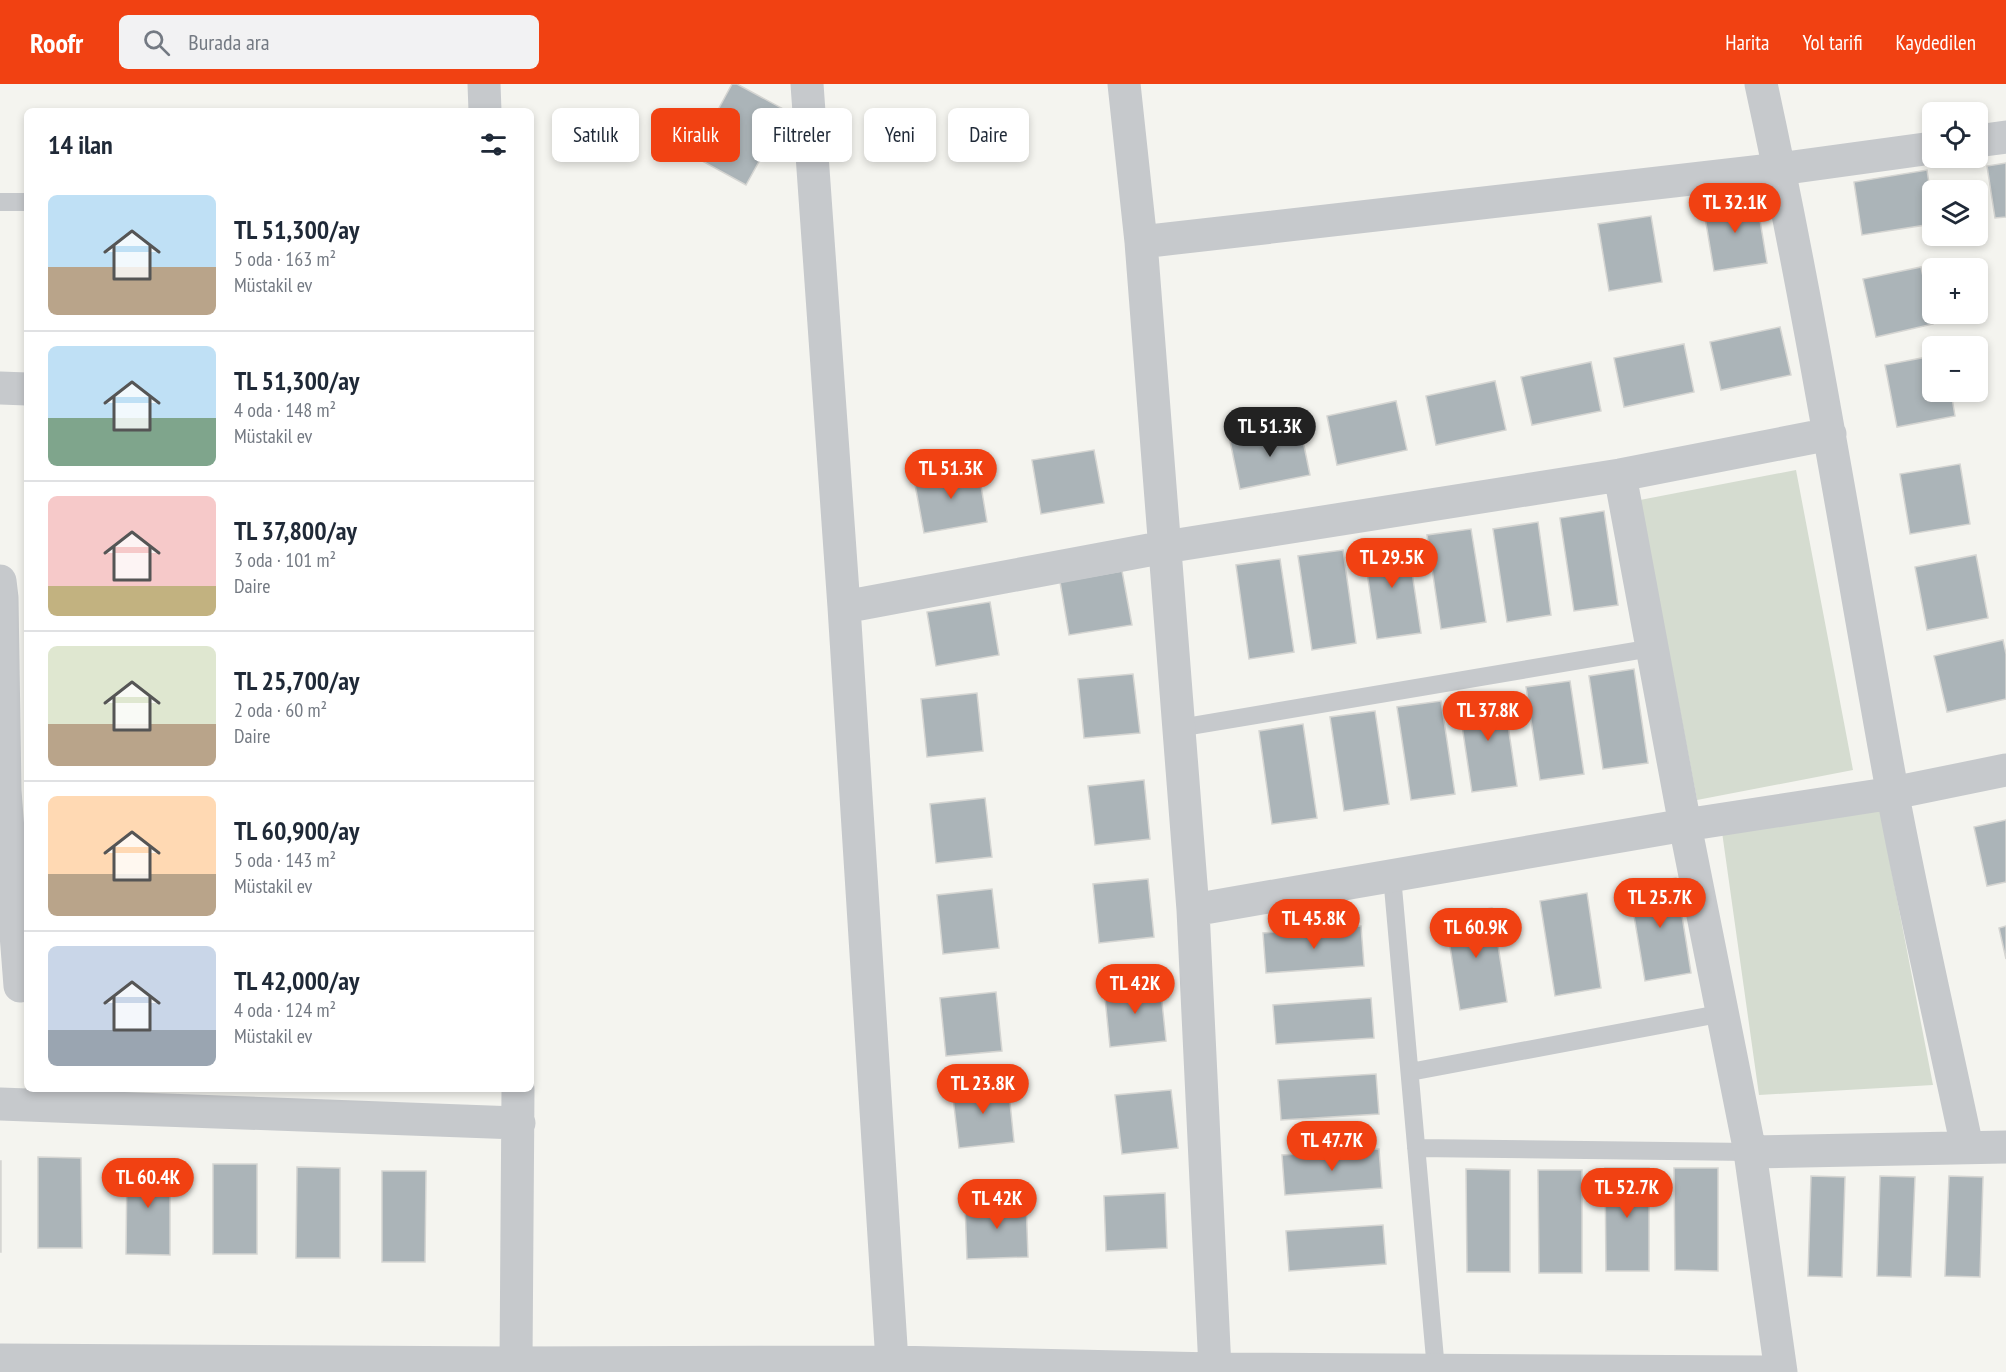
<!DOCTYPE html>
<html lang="tr">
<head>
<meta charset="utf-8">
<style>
	:root { --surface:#fff; --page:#f2f2f3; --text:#1f2937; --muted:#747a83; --line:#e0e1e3; --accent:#f14112 }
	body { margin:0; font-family:"PT Sans Narrow",sans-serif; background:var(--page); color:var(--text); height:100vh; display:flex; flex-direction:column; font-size:22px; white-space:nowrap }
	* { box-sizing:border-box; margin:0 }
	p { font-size:20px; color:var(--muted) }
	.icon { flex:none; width:33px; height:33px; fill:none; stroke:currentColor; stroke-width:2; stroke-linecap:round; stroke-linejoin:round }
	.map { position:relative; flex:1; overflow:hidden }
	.details { position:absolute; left:24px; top:24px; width:510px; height:984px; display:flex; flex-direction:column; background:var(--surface); border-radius:9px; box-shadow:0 3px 9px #0003 }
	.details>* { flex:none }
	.top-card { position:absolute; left:552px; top:24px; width:570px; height:54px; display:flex; gap:12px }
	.buttons { position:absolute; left:1922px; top:18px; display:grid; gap:12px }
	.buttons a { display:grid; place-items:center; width:66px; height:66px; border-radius:9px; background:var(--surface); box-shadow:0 3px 9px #0003; font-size:30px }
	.price { position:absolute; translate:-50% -51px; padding:0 14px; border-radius:21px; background:var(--accent); color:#fff; font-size:20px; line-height:39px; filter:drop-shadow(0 2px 3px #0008) }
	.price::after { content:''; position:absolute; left:50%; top:36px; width:18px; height:14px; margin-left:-9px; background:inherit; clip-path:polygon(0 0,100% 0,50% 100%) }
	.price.current { background:#222; color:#fff }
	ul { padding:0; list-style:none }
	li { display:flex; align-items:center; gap:18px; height:150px; padding:0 24px }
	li+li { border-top:2px solid var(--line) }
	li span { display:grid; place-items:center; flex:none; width:168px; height:120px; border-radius:9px; color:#555 }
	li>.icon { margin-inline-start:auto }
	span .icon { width:72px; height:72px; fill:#fffc; stroke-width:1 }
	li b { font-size:26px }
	h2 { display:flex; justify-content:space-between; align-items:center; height:72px; padding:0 24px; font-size:26px }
	.pill { padding:0 21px; border-radius:9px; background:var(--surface); box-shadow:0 3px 9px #0003; font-size:21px; line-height:54px }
	.pill.current { background:var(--accent); color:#fff }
	header { display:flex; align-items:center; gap:36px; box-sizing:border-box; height:84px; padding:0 30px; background:var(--accent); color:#fff }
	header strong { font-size:28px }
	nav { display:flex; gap:33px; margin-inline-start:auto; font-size:21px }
	.search { width:420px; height:54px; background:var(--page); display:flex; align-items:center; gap:15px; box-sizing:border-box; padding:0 21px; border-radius:9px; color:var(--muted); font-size:22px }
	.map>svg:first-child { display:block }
	.green { fill:#d5dcd0 }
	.building { fill:#abb4b8; stroke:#d5d5d2; stroke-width:1.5 }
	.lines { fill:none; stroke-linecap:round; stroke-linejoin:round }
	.service { stroke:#c6c9cc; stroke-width:18 }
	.minor { stroke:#c6c9cc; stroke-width:33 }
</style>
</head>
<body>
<header>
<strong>Roofr</strong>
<div class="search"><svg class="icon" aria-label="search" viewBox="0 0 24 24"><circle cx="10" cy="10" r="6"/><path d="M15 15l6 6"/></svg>Burada ara</div>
<nav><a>Harita</a><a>Yol tarifi</a><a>Kaydedilen</a></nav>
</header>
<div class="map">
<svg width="2006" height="1288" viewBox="0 0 2006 1288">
	<rect width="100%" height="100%" fill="#f4f4ef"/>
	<!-- green -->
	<path class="green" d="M 1796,386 L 1853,686 L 1697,716 L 1640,416 Z
		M 1879,722 L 1933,1001 L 1759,1011 L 1722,748 Z"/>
	<!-- building -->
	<path class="building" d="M 732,0 L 737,0 L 787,27 L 746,101 L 693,72 Z
		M 2006,79 L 2006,133 L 1995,134 L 1987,82 Z
		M 1927,86 L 1932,119 L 1932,140 L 1862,151 L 1854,98 Z
		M 1756,112 L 1767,179 L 1714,187 L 1703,121 Z
		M 1651,132 L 1662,198 L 1609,207 L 1598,140 Z
		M 1921,183 L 1933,240 L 1876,253 L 1863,195 Z
		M 1780,243 L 1791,291 L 1721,306 L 1710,258 Z
		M 1684,260 L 1694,308 L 1624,323 L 1614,274 Z
		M 1932,272 L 1932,308 L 1951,308 L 1955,332 L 1897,343 L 1885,281 Z
		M 1591,278 L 1601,327 L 1532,341 L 1521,293 Z
		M 1495,297 L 1506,346 L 1436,361 L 1426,312 Z
		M 1396,317 L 1407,366 L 1337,381 L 1327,332 Z
		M 1300,342 L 1310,391 L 1240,405 L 1230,357 Z
		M 1094,366 L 1104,419 L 1041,430 L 1032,376 Z
		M 1960,380 L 1970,440 L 1910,450 L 1900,390 Z
		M 978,384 L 987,438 L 924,449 L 914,395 Z
		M 1604,427 L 1618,521 L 1574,527 L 1560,434 Z
		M 1538,438 L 1551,531 L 1507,538 L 1493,445 Z
		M 1471,445 L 1486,538 L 1441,545 L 1427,451 Z
		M 1407,455 L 1421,549 L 1377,555 L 1363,462 Z
		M 1343,466 L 1356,559 L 1312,566 L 1298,472 Z
		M 1976,471 L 1988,534 L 1927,546 L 1915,483 Z
		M 1280,475 L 1294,568 L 1249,575 L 1236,481 Z
		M 1122,487 L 1132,541 L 1069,551 L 1060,498 Z
		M 990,518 L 999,571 L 936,582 L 927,528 Z
		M 2003,556 L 2006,570 L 2006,615 L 1947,628 L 1934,572 Z
		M 1634,585 L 1648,679 L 1603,685 L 1589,592 Z
		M 1133,590 L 1140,649 L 1084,654 L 1078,595 Z
		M 1570,597 L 1584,690 L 1540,696 L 1526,603 Z
		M 1503,608 L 1517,702 L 1472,708 L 1458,615 Z
		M 977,609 L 983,667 L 927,673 L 921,615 Z
		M 1441,617 L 1455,710 L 1411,716 L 1397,623 Z
		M 1375,627 L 1389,720 L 1344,727 L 1330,633 Z
		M 1303,640 L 1317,734 L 1272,740 L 1259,647 Z
		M 1144,696 L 1150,755 L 1095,761 L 1088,702 Z
		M 985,714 L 992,773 L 936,779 L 930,720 Z
		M 2006,736 L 2006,798 L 1987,802 L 1974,743 Z
		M 1676,794 L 1691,889 L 1645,897 L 1629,802 Z
		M 1148,795 L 1154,853 L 1099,859 L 1093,800 Z
		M 992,805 L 999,864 L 943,870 L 937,811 Z
		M 1587,809 L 1601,904 L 1555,912 L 1540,817 Z
		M 1492,824 L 1507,918 L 1460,926 L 1445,831 Z
		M 1361,842 L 1364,882 L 1266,889 L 1263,849 Z
		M 2006,842 L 2006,875 L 1999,844 Z
		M 1160,899 L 1166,957 L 1110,963 L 1104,904 Z
		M 996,908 L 1002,967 L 946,972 L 940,914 Z
		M 1371,914 L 1374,954 L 1276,960 L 1273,921 Z
		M 1376,990 L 1379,1030 L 1281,1036 L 1278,996 Z
		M 1008,999 L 1014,1058 L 959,1064 L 952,1005 Z
		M 1171,1006 L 1178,1064 L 1122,1070 L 1115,1011 Z
		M 1379,1065 L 1382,1104 L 1285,1111 L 1282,1071 Z
		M 38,1073 L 81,1074 L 82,1164 L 38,1164 Z
		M 0,1077 L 1,1077 L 1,1168 L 0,1168 Z
		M 127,1079 L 170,1080 L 170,1171 L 126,1170 Z
		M 213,1080 L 257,1080 L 257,1170 L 213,1170 Z
		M 297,1083 L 340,1084 L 340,1174 L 296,1174 Z
		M 1605,1084 L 1649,1084 L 1649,1187 L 1606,1187 Z
		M 1674,1084 L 1718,1084 L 1718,1187 L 1675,1186 Z
		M 1466,1085 L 1510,1086 L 1510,1188 L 1467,1188 Z
		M 1538,1086 L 1582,1086 L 1582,1189 L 1539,1189 Z
		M 382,1087 L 426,1087 L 425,1178 L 382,1178 Z
		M 1811,1092 L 1845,1093 L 1842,1193 L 1808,1192 Z
		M 1880,1092 L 1915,1093 L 1911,1193 L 1877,1192 Z
		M 1949,1092 L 1983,1093 L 1980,1193 L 1945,1192 Z
		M 1165,1109 L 1167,1164 L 1106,1167 L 1104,1112 Z
		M 1026,1117 L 1028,1173 L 967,1175 L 965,1120 Z
		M 1383,1141 L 1386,1180 L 1289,1187 L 1286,1147 Z"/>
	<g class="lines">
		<!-- service -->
		<path class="service" d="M 0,118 L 27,118
			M 1179,644 L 1652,564
			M 1392,792 L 1436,1286
			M 1410,988 L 1724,929
			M 1416,1064 L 1750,1068"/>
		<!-- minor -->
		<path class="minor" d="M 484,0 L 485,27
			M 807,0 L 844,523 L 892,1278
			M 1761,0 C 1812,234 1849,470 1892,706 C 1914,825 1942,944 1967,1063
			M 1977,57 L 2006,53
			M 1141,158 L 1780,85 L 1932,64
			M 0,304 L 27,305
			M 1620,391 L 1685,741 L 1750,1068 L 1781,1288
			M 0,497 L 2,514 L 5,707 L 20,902
			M 844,523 L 1165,463 L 1620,391 L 1830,350
			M 1193,826 L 1685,741 L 1893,709 L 2006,686
			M 0,1020 L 519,1039
			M 1750,1068 L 2006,1063
			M 0,1276 L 516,1279 L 892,1278 L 1215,1285 L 1193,826 L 1141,158 L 1124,0
			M 516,1279 L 518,1005
			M 1215,1285 L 1765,1288"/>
	</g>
</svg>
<div class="buttons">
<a><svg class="icon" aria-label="locate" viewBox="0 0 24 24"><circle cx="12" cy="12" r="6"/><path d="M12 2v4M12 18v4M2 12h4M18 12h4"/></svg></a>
<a><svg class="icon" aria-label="layers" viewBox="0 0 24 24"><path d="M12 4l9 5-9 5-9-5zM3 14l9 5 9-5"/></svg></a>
<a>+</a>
<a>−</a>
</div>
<b class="price" style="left:1735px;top:150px">TL 32.1K</b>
<b class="price current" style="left:1270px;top:374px">TL 51.3K</b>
<b class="price" style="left:951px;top:416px">TL 51.3K</b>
<b class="price" style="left:1392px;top:505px">TL 29.5K</b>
<b class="price" style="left:1488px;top:658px">TL 37.8K</b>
<b class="price" style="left:1660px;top:845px">TL 25.7K</b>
<b class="price" style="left:1314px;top:866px">TL 45.8K</b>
<b class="price" style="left:1476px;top:875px">TL 60.9K</b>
<b class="price" style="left:1135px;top:931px">TL 42K</b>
<b class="price" style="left:983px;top:1031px">TL 23.8K</b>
<b class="price" style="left:1332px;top:1088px">TL 47.7K</b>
<b class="price" style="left:148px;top:1125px">TL 60.4K</b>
<b class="price" style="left:1627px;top:1135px">TL 52.7K</b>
<b class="price" style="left:997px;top:1146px">TL 42K</b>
<div class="top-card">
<a class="pill">Satılık</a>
<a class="pill current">Kiralık</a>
<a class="pill">Filtreler</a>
<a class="pill">Yeni</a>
<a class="pill">Daire</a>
</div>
<section class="details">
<h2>14 ilan<svg class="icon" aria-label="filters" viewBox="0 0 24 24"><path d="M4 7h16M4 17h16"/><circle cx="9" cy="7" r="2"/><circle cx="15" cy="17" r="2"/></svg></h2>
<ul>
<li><span style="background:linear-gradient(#bfe0f5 60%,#b9a48a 0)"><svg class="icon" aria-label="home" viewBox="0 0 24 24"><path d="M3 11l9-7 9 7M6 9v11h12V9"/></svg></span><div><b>TL 51,300/ay</b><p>5 oda · 163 m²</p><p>Müstakil ev</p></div></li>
<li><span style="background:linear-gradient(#bfe0f5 60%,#7fa58c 0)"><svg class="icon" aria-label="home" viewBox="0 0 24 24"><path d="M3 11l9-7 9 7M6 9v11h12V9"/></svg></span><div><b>TL 51,300/ay</b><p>4 oda · 148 m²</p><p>Müstakil ev</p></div></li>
<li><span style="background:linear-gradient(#f6c9c9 75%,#c2b280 0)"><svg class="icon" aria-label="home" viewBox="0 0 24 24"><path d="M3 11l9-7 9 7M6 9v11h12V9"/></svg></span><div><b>TL 37,800/ay</b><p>3 oda · 101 m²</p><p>Daire</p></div></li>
<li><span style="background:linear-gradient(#dfe7d0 65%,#b9a48a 0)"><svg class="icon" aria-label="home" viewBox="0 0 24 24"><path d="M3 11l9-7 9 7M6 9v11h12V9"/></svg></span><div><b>TL 25,700/ay</b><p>2 oda · 60 m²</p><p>Daire</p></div></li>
<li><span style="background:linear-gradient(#ffd9b3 65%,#b9a48a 0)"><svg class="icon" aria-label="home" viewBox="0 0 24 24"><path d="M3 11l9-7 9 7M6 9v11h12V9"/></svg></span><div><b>TL 60,900/ay</b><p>5 oda · 143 m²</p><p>Müstakil ev</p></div></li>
<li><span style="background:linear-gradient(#c9d6e8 70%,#9aa5b1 0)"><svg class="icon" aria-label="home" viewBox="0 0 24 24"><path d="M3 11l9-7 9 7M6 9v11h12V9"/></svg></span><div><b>TL 42,000/ay</b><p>4 oda · 124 m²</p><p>Müstakil ev</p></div></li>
</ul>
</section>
</div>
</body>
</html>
